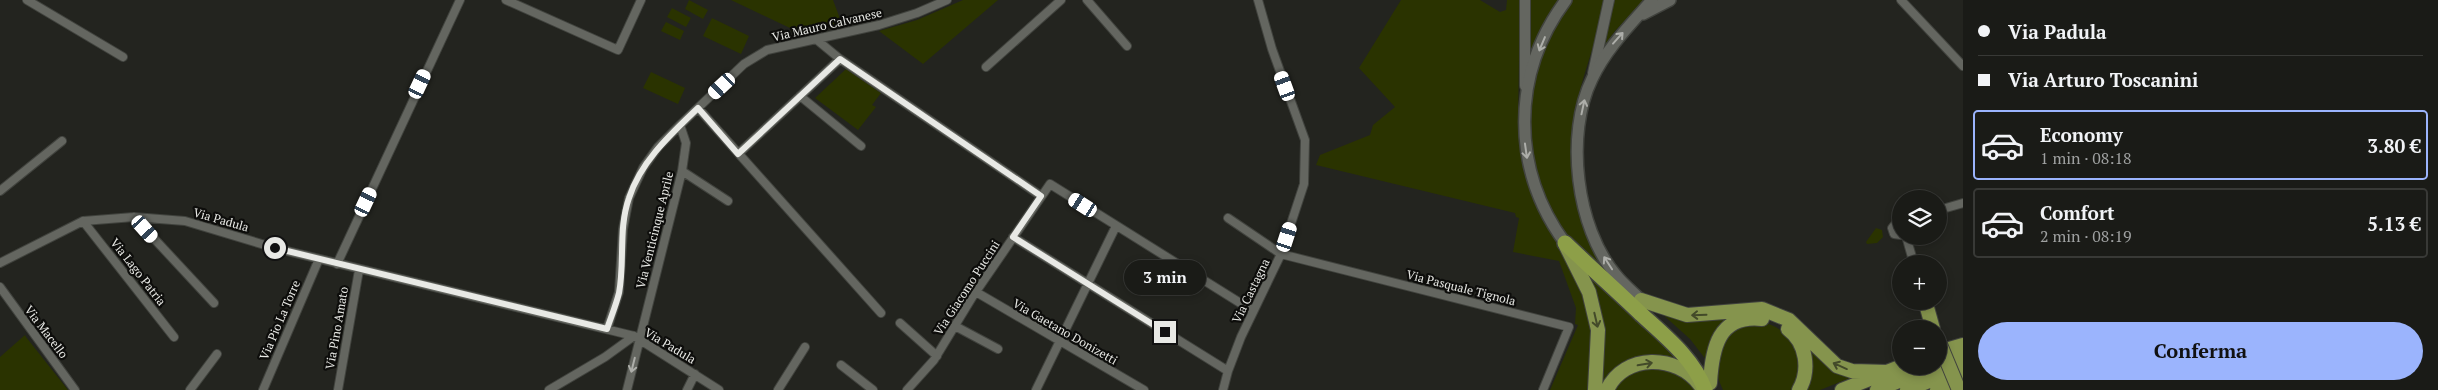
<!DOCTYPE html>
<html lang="it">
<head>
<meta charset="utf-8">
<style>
  body { margin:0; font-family:"PT Serif",serif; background:#272824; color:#f1f3f6; height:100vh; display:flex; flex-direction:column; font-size:19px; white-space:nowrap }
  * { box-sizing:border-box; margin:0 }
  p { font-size:16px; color:#9fa1a1 }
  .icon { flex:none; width:28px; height:28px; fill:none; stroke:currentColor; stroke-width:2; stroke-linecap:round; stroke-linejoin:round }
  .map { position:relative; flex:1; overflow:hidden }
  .panel { display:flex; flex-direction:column; background:#1a1b17; width:475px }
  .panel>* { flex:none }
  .hud { display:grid; align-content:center; height:110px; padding:0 15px; background:#1a1b17 }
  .buttons { position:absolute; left:1892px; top:190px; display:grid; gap:10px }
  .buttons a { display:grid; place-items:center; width:55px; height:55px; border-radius:50%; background:#1a1b17; box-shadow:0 2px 8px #0003,0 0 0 1px #383936; font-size:25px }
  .end { position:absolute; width:22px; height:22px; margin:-11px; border:6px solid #e8e9e5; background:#111; box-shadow:0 0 0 2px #111 }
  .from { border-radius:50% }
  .bubble { position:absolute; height:35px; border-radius:18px; background:#1a1b17; box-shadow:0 2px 8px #0003,0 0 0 1px #383936; font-size:16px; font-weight:800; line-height:35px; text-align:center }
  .car { position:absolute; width:15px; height:30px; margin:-15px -8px; border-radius:6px; box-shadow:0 0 4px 1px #0007; background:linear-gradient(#fff 24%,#345 0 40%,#fff 0 76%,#345 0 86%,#fff 0) }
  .hud b { display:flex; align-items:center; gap:18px; height:48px; font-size:19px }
  .hud b+b { border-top:1px solid #383936 }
  .hud i { width:12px; height:12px; background:#f1f3f6 }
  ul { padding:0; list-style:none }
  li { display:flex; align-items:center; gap:15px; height:70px; margin:0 10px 8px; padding:0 5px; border:2px solid #383936; border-radius:5px }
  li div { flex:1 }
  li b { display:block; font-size:19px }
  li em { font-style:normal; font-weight:800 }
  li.active { border-color:#9bb4fd }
  li>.icon { width:45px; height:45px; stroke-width:1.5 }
  .action { display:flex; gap:10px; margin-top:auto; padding:10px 15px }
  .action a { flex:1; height:58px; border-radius:30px; background:#9bb4fd; color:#111; font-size:20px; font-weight:800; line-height:58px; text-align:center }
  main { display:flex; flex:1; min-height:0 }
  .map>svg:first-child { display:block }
  .green { fill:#2a3300 }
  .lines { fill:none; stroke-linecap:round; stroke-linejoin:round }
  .minor-casing { stroke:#41433e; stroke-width:10 }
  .tertiary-casing { stroke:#41433e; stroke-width:12 }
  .secondary-casing { stroke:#41433e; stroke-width:14 }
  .trunk-casing { stroke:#41433e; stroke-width:16 }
  .motorway-casing { stroke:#41433e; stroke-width:18 }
  .minor { stroke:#646660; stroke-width:8 }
  .tertiary { stroke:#646660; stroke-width:10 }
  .secondary { stroke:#646660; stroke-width:11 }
  .trunk { stroke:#85944d; stroke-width:14 }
  .motorway { stroke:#8d9f48; stroke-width:15 }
  .trunk-bridge-casing { stroke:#41433e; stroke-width:16; stroke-linecap:butt }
  .trunk-bridge { stroke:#85944d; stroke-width:14 }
  .oneway { stroke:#adaea9 }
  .oneway2 { stroke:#434a29 }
  .route { stroke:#e8e9e5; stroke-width:6 }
  .labels { text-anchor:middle; stroke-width:4.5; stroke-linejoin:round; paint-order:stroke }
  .street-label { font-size:12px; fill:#e8e9e5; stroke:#0d0d0b }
</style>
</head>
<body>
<main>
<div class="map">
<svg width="1963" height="390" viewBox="0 0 1963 390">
  <rect width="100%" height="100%" fill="#23241f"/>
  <path class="green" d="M689,0L708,10L703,19L685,9Z
    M731,0H833L842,24L793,35L790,28Z
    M963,0H998L923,64L879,31L917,20Z
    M1401,0H1480L1500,12L1506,10L1507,0H1520L1518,120L1522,163L1534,200L1575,271L1592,316L1590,390H1550L1578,325L1575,324L1576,308L1559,261L1513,252L1519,218L1516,217L1515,213L1316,165L1320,155L1370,135L1373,125L1395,107L1359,68Z
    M1528,0H1560L1547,20L1530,67Z
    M1573,0H1605C1599,34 1586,65 1578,98C1572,125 1571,151 1574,179L1615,282C1598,266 1578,250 1564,231C1514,164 1521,63 1573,0Z
    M1612,0H1644L1615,31L1604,46Z
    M672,8L691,18L686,27L667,17Z
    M712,18L749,36L741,54L703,36Z
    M666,22L684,31L680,40L661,31Z
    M846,69L881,93L872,105L876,107L858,130L815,98Z
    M651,72L685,88L678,104L643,88Z
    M1876,228L1882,230L1883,237L1877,243L1867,244L1866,242Z
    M1579,260L1684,361L1656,356L1602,390L1601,371Z
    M1661,313L1744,314L1707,361L1690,339Z
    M1762,322C1780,326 1797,340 1801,359C1802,367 1796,382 1794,390H1723C1710,362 1717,354 1732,330Z
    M25,335L26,337L68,390H0V357Z
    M1800,335L1855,376L1820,390H1804Z
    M1663,365L1701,390H1613L1629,373Z"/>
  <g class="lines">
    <g class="minor-casing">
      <path id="minor" d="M27,0L123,57
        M506,0L618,50L641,0
        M1087,0L1127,46
        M1901,0L1963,66
        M817,40L840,59L1041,196
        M986,67L1061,0
        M800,96L861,146
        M698,108L881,313
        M739,153L840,59
        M682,171L728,201
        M0,191L62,141
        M1939,210L1963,203
        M134,217L214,303
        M1228,218L1281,254L1569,327L1543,390
        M83,221L174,337
        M1901,223H1896L1892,228L1894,234L1901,235
        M1906,236L1914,264
        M1013,237L1228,371
        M0,263L83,221L134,217L185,221L275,248L634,336L719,390
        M337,264L460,0
        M0,287L75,390
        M976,292L1144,390
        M1915,301L1921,305L1928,303
        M900,323L937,356
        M955,326L998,349
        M607,329L619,292L623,229L629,198L643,168L658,147L680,125L744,64L767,50L879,25L917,13L947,0
        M841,365L873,390
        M190,390L217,354
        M263,390L319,259
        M338,390L359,270
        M549,390L605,357L634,336
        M627,390L682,171L686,143L680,125
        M687,390L695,374
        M778,390L805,347
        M907,390L934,360L973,296L1050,184L1253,311
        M1036,390L1116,226
        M1223,390L1228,371L1241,337L1281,254L1304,184L1305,140L1272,49L1258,0"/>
    </g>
    <g class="tertiary-casing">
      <path id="tertiary" d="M1525,0V86
        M1593,73L1609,0"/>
    </g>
    <g class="secondary-casing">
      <path id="secondary" d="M1643,14L1670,0
        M1565,243C1511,169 1511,74 1566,0
        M1641,300C1633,292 1623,284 1616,275C1576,228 1565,134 1592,79C1606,49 1630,25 1652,0"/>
    </g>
    <g class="trunk-casing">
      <path id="trunk" d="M1566,246L1589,292L1598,330L1595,390
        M1641,300L1687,315L1762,309L1789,320L1837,366L1852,371L1888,372
        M1926,304L1933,329
        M1788,329C1807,343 1810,371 1799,390
        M1939,352L1963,345
        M1939,365L1963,355
        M1710,383C1712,349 1718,314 1762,319
        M1607,390C1624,353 1677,354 1700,385
        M1842,390L1902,366
        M1877,390L1935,366
        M1907,390L1963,367
        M1937,390L1963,380"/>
    </g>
    <g class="motorway-casing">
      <path id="motorway" d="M1565,243C1590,267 1616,290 1641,314C1665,336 1694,359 1705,390"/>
    </g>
    <use href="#minor" class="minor"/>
    <use href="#tertiary" class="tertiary"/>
    <use href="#secondary" class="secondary"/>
    <use href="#trunk" class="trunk"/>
    <use href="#motorway" class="motorway"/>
    <g class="trunk-bridge-casing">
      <path id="trunk-bridge" d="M1939,342L1959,390"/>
    </g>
    <use href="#trunk-bridge" class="trunk-bridge"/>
  </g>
  <defs><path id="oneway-shaft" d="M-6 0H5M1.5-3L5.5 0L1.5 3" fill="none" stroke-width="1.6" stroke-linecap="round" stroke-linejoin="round" transform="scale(1.25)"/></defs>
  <g class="oneway">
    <use href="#oneway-shaft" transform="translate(1618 38) rotate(-48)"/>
    <use href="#oneway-shaft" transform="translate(1542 44) rotate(113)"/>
    <use href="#oneway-shaft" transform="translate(1583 107) rotate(-78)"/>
    <use href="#oneway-shaft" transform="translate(1526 151) rotate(82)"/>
    <use href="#oneway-shaft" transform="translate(1608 263) rotate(-123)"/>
    <use href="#oneway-shaft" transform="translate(633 365) rotate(104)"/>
  </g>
  <g class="oneway2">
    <use href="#oneway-shaft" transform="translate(1699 315) rotate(178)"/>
    <use href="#oneway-shaft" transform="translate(1596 320) rotate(77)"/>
    <use href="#oneway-shaft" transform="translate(1645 364) rotate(-10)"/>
    <use href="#oneway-shaft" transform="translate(1840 366) rotate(-156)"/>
  </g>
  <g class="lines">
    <path class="route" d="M275,248L607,329C611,317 616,305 619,293C625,262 618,229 629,198C641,161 671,134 698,108L738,154L840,59L1041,196L1013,237L1165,332"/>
  </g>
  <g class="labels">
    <g class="street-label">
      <text transform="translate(827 25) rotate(-13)" y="4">Via Mauro Calvanese</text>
      <text transform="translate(221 220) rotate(16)" y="4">Via Padula</text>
      <text transform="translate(655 230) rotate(-76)" y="4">Via Venticinque Aprile</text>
      <text transform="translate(138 272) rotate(52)" y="4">Via Lago Patria</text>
      <text transform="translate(967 288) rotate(-57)" y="4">Via Giacomo Puccini</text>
      <text transform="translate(1461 288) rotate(14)" y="4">Via Pasquale Tignola</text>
      <text transform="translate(1251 291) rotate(-64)" y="4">Via Castagna</text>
      <text transform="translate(280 320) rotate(-67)" y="4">Via Pio La Torre</text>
      <text transform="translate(337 328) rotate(-80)" y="4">Via Pino Amato</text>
      <text transform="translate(46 332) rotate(53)" y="4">Via Macello</text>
      <text transform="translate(1065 332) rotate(30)" y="4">Via Gaetano Donizetti</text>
      <text transform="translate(670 346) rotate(31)" y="4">Via Padula</text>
    </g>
  </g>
</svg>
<div class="buttons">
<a><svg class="icon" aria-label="layers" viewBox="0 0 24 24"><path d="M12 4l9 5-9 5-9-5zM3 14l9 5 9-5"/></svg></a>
<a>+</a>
<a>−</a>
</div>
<i class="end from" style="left:275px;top:248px"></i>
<i class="end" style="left:1165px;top:332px"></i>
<div class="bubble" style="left:1124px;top:260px;width:82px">3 min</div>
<i class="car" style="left:420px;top:84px;rotate:25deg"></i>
<i class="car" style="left:722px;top:86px;rotate:227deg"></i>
<i class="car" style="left:1285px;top:86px;rotate:340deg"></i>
<i class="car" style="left:366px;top:202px;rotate:25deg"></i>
<i class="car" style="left:1083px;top:205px;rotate:302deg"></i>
<i class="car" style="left:145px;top:229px;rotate:138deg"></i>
<i class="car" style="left:1287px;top:237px;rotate:18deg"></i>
</div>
<section class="panel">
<div class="hud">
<b><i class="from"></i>Via Padula</b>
<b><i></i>Via Arturo Toscanini</b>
</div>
<ul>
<li class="active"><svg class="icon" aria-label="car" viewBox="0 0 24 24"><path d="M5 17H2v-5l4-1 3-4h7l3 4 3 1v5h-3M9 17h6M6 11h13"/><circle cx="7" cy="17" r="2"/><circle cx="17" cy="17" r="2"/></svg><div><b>Economy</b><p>1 min · 08:18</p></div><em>3.80 €</em></li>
<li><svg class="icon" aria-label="car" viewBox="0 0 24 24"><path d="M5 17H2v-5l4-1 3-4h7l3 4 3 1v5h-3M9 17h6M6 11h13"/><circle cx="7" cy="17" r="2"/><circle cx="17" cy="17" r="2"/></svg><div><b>Comfort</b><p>2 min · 08:19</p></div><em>5.13 €</em></li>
</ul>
<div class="action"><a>Conferma</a></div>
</section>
</main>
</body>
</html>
